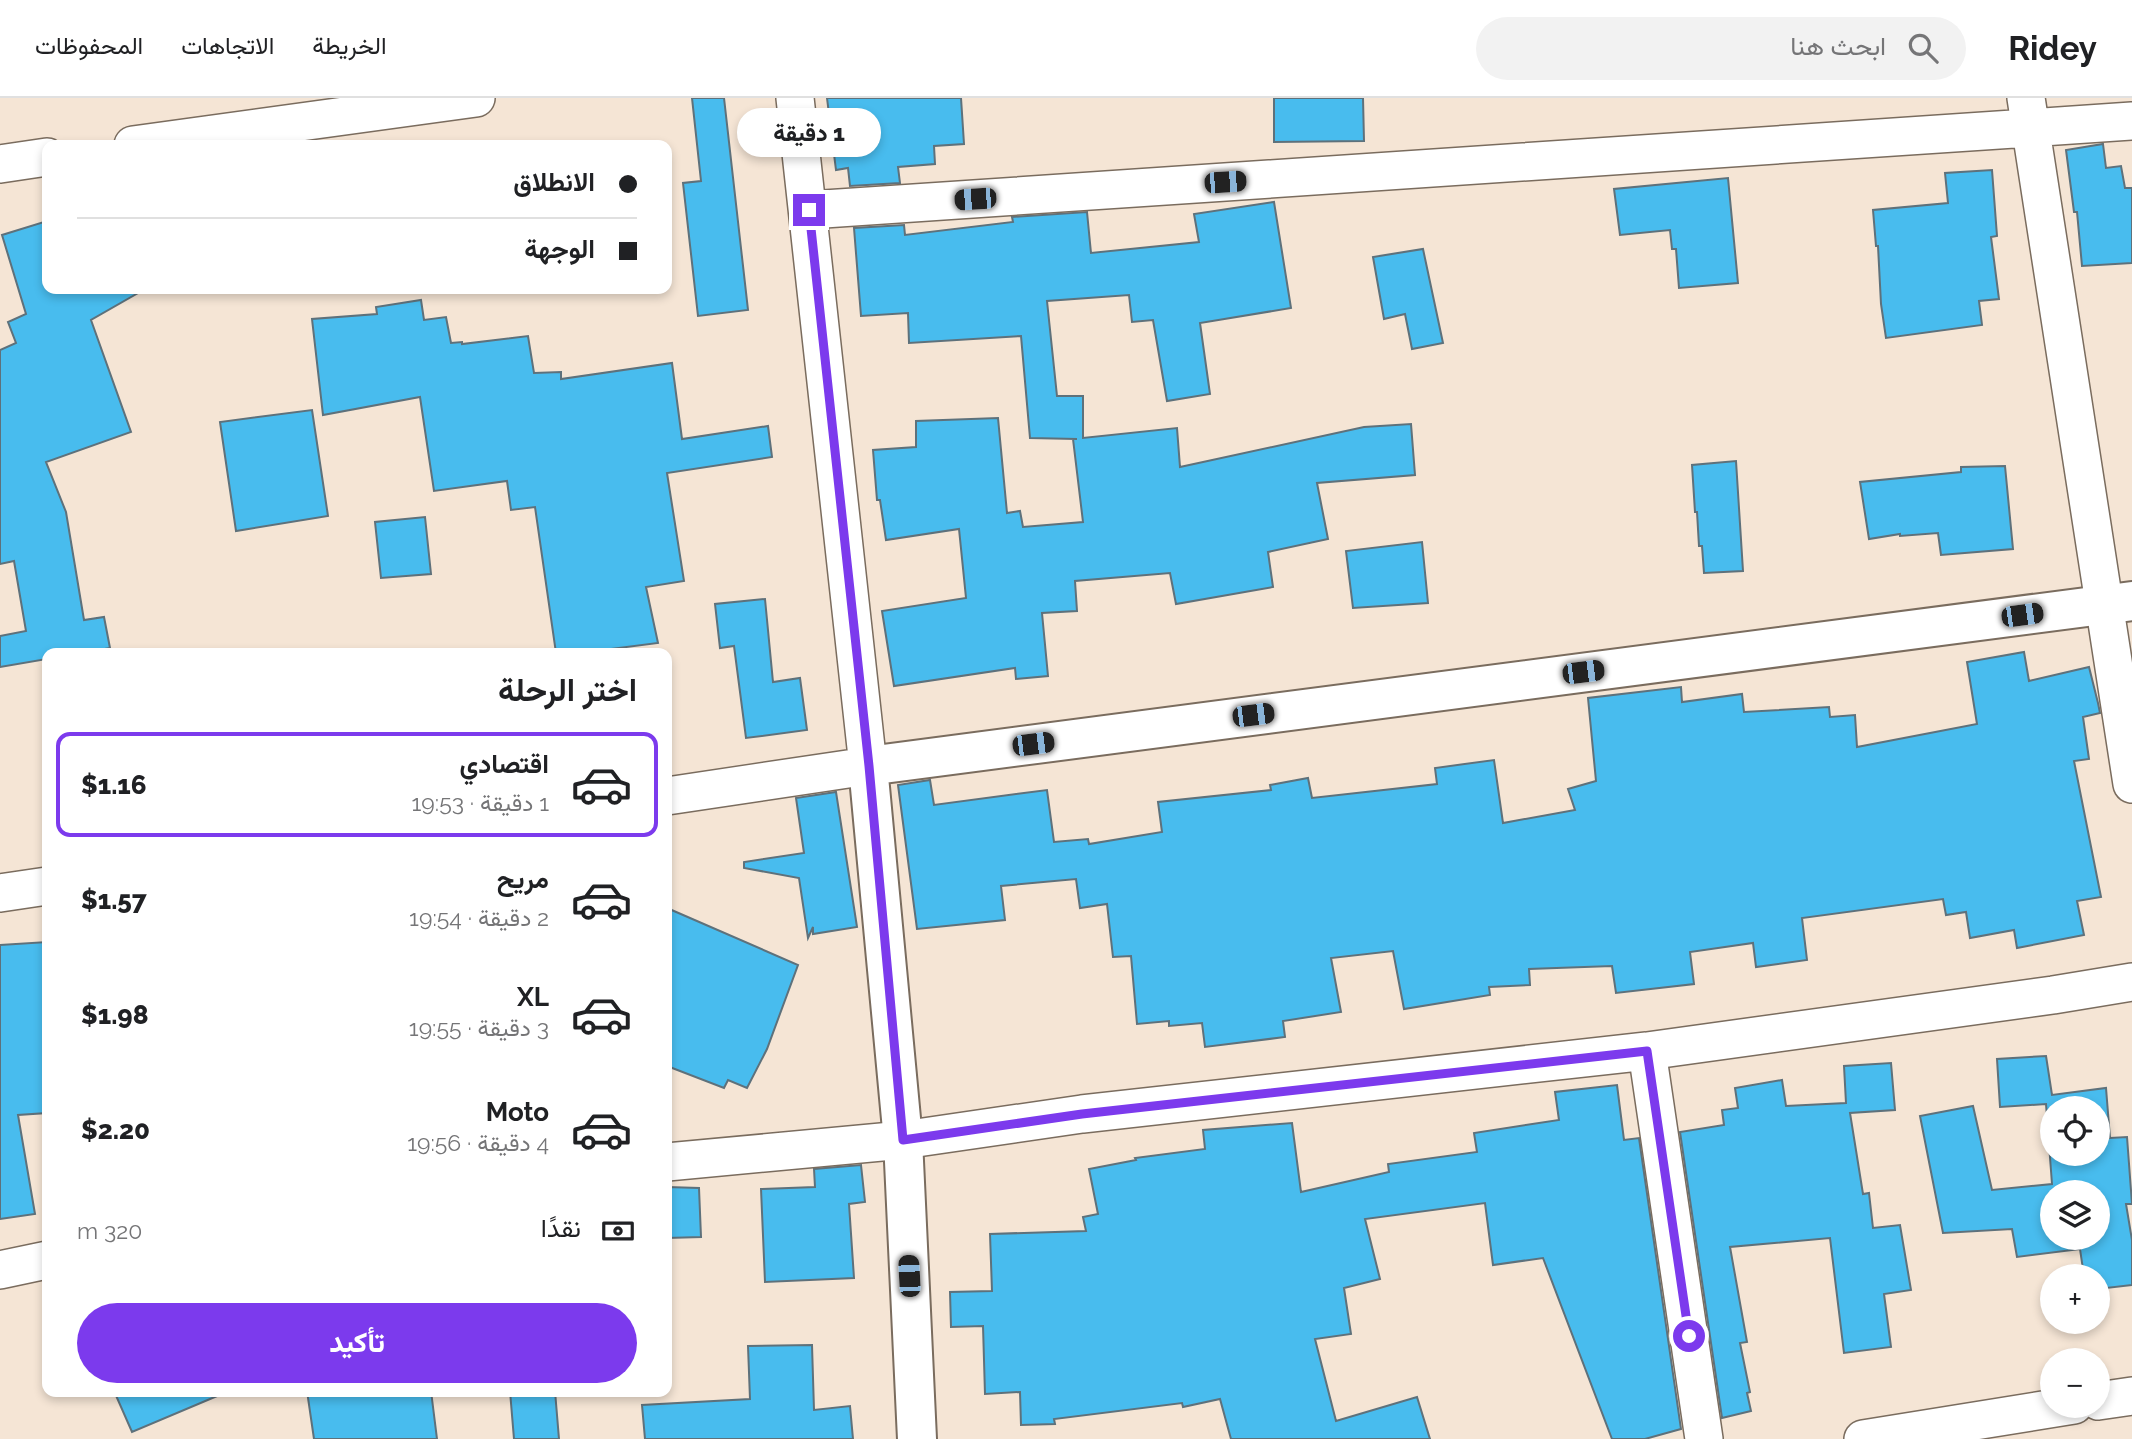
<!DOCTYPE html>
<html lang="ar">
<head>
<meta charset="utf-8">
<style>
  body { margin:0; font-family:Raleway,Vazirmatn,sans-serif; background:#f2f2f2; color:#202124; direction:rtl; height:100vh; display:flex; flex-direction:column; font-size:26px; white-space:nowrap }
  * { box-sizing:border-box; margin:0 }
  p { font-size:23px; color:#757577 }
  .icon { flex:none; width:38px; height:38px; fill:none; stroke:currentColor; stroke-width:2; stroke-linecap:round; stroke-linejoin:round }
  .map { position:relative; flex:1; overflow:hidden; direction:ltr }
  .sheet { position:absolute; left:42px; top:550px; width:630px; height:749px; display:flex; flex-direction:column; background:#fff; border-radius:14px; box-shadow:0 4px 10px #0003; direction:rtl }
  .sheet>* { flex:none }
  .top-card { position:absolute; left:42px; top:42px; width:630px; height:154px; border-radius:14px; box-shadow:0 4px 10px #0003; direction:rtl; display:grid; align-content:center; height:154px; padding:0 35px; background:#fff }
  .buttons { position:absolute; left:2040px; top:998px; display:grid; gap:14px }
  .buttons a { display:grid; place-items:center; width:70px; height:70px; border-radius:50%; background:#fff; box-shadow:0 4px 10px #0003; font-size:35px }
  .end { position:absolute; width:32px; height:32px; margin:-16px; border:9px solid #7c3aed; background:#fff; box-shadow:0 0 0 4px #fff }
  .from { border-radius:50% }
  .bubble { position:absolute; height:49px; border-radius:24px; background:#fff; box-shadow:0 4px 10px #0003; font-size:23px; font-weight:800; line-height:49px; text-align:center; direction:rtl }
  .car { position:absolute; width:21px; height:42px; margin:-21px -10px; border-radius:9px; box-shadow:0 0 5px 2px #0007; background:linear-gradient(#222 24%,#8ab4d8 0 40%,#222 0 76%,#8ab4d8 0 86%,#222 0) }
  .top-card b { display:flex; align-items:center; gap:24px; height:66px; font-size:26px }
  .top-card b+b { border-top:2px solid #e0e0e0 }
  .top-card i { width:18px; height:18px; background:#202124 }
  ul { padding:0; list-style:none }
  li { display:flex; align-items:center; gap:21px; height:105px; margin:0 14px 10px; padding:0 21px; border:4px solid transparent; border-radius:14px }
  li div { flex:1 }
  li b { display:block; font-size:26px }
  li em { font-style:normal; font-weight:800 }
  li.active { border-color:#7c3aed }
  li>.icon { width:63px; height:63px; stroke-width:1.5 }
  h2 { padding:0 35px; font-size:32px; line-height:84px }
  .pay { display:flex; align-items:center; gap:18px; height:77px; padding:0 35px; font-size:26px }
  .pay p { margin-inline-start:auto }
  .button { display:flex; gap:14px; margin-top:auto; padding:14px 35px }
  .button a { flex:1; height:80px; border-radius:42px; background:#7c3aed; color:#fff; font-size:28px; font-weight:800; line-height:80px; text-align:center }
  header { display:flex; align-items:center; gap:42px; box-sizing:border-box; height:98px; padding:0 35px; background:#fff; border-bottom:2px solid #e0e0e0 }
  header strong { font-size:33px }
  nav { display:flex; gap:38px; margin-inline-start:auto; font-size:24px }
  .search { width:490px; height:63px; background:#f2f2f2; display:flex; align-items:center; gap:18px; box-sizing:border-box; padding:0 24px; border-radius:38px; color:#757577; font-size:26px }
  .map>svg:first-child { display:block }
  .building { fill:#48bcee; stroke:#5e717b; stroke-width:2; fill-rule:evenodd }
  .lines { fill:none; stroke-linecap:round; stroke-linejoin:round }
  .minor-casing { stroke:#7a6c5e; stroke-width:40 }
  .tertiary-casing { stroke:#7a6c5e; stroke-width:42 }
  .minor { stroke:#fff; stroke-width:37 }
  .tertiary { stroke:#fff; stroke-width:38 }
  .route { stroke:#7c3aed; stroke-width:9 }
</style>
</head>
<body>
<header>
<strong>Ridey</strong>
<div class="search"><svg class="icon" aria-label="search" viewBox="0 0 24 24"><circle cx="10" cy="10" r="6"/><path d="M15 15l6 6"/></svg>ابحث هنا</div>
<nav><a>الخريطة</a><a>الاتجاهات</a><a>المحفوظات</a></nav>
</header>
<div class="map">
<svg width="2132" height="1341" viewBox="0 0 2132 1341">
  <rect width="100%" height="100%" fill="#f5e5d5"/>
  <path class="building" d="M692,0H724L748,212L698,218L683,85L701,83Z
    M827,0H961L964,46L934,48L935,66L898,69L900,85L850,88L848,70L836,72Z
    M1274,0H1363L1364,43L1274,44Z
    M2103,46L2106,70L2121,68L2125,90H2132V165L2082,168L2077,114H2074L2066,52Z
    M1992,72L1997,138L1991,139L1999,201L1979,203L1982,227L1886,240L1881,206L1878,148H1876L1873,112L1948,105L1945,75Z
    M1728,80L1738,185L1679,190L1676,151H1672L1670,132L1620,137L1614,91Z
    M1274,104L1291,210L1200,225L1210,296L1167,303L1153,222L1132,224L1129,197L1047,203L1057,298H1083V340L1177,330L1180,369L1364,329L1411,326L1415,377L1317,385L1328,441L1268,454L1273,489L1176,506L1170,475L1075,483L1077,513L1042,515L1048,578L1016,581L1015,570L894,588L882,513L966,500L959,431L886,442L880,402H877L873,352L916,349V323L998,320L1007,415L1020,413L1023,429L1083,424L1073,341H1077L1030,340L1021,238L909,245L908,215L861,218L854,130L904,127L905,137L1013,124L1012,119L1087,114L1091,155L1199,144L1194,116Z
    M47,123V191H145L91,222L131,334L46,364L66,414L84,522L104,519L110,550L83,555H47V561L0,569V538L26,533L14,463L0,466V252L16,245L8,224L26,216L2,137Z
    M1423,151L1443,245L1412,251L1405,216L1384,221L1373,159Z
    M421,202L424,222L446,219L451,245L462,244V246L528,238L534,275L561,274V281L672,265L682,341L768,328L772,359L667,375L684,483L646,489L658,545L580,555H556L535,409L511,412L507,383L434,393L420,299L323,317L312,221L377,216L376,209Z
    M312,312L328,418L236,433L220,324Z
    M1736,363L1743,473L1704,475L1702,448H1699L1697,414H1695L1692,367Z
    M2005,368L2013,451L1941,457L1938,435L1900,438V436L1869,441L1860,384L1961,374V369Z
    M425,419L431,476L381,480L375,424Z
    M1422,444L1428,505L1353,510L1346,453Z
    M765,501L773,584L800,580L807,632L746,640L734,548L720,550L715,506Z
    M2024,554L2029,583L2089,569L2098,605L2100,615L2083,619L2089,661L2074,663L2101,799L2077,803L2084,837L2017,850L2014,832L1970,840L1966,814L1946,817L1943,801L1802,820L1807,862L1756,869L1753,845L1690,854L1694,886L1616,895L1612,868L1529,871L1530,887L1489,889L1490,897L1404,911L1393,853L1331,860L1341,914L1283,923L1285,939L1205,949L1202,925L1169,928V923L1137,926L1131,858L1113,859L1107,806L1080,810L1076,781L1001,788L1005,822L917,831L898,687L930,682L934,707L1047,692L1054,744L1088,741L1089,746L1162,734L1158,704L1271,692L1270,687L1308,680L1312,700L1437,686L1435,670L1494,662L1503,725L1575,712L1568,691L1596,683L1588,600L1681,589L1682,604L1742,596L1744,614L1829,609L1830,619L1855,617L1857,649L1977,626L1967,564Z
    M836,694L857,829L813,836V829L808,840L799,780L744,770V764L804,755L796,700Z
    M667,810L798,867L767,951L747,990L728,982L724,990L667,968Z
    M47,844V1015L18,1017L35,1116L0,1121V847Z
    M2046,958L2052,997L2106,990L2110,1040L2127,1039L2132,1106H2126L2132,1142V1187L2098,1191V1178H2084L2080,1151L2017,1159L2012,1131L1943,1135L1920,1018L1973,1008L1992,1092L2052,1086L2046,1006L2000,1009L1997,961ZM2053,1010H2098V1055H2053ZM2053,1094H2098V1139H2053Z
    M1891,965L1895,1012L1850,1015L1863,1096L1869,1095L1873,1130L1900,1127L1911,1192L1884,1196L1891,1249L1844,1255L1830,1140L1730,1149L1747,1244L1740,1245L1750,1294L1747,1295L1751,1313L1722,1320L1680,1034L1724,1027L1722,1012L1738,1010L1735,990L1782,982L1786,1008L1846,1005L1844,968Z
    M1617,987L1624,1042L1639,1040L1681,1331L1645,1341H1612L1543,1160L1493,1167L1485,1105L1365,1121L1380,1181L1344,1190L1351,1236L1315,1241L1336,1323L1417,1299L1430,1341H1231L1220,1301L1183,1309L1182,1305L1054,1321L1055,1326L1021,1327L1020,1294L985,1296L983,1228L951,1229L950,1194L992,1193L990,1136L1086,1133L1083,1119L1098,1116L1089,1071L1136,1062L1135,1060L1205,1051L1203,1032L1292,1025L1301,1094L1389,1074L1388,1066L1477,1054L1474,1035L1559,1022L1555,994Z
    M861,1067L865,1104L849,1106L854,1180L765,1184L761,1091L815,1089L814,1071Z
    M667,1089L699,1090L701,1139L667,1140Z
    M812,1247L814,1312L850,1308L853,1341H645L642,1307L750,1301L748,1248Z
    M114,1293H229L132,1334Z
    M307,1293H431L437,1341H314Z
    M510,1293H555L559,1341H514Z"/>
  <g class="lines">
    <g class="minor-casing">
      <path id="minor" d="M2026,0L2132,686
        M133,47L476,0
        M0,66L47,59
        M809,112L2132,23
        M667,698L868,668L795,0
        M0,795L47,788
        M1647,953L1704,1341
        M667,1064L903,1042L1082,1016L1647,953L2053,897L2132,884
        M0,1172L47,1162
        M2098,1303L2132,1298
        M1863,1341L2074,1307"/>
    </g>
    <g class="tertiary-casing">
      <path id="tertiary" d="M917,1341L903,1042L868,668L2132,503"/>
    </g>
    <use href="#minor" class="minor"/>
    <use href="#tertiary" class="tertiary"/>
  </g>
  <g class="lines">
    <path class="route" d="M809,112L869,668L903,1042L1082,1016L1647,953L1689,1238"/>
  </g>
</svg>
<div class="buttons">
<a><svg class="icon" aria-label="locate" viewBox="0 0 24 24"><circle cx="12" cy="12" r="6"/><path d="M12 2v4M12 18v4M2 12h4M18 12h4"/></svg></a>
<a><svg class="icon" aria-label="layers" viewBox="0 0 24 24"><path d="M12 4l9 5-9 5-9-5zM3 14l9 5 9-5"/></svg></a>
<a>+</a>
<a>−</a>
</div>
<i class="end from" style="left:1689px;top:1238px"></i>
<i class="end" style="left:809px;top:112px"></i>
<div class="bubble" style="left:737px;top:10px;width:144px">1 دقيقة</div>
<i class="car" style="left:1225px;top:84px;rotate:86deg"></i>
<i class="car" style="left:975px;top:101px;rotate:266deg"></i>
<i class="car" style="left:2022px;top:517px;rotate:82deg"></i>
<i class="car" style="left:1583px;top:574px;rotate:83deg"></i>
<i class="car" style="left:1253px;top:617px;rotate:83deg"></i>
<i class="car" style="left:1033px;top:646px;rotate:83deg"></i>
<i class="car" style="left:909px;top:1178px;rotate:357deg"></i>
<div class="top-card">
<b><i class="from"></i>الانطلاق</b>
<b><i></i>الوجهة</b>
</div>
<section class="sheet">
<h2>اختر الرحلة</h2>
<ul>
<li class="active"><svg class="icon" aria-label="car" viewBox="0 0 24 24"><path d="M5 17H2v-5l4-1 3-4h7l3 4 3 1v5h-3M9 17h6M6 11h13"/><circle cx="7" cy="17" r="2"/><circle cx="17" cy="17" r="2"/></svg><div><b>اقتصادي</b><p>1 دقيقة · 19:53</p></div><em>$1.16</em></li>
<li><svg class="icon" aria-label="car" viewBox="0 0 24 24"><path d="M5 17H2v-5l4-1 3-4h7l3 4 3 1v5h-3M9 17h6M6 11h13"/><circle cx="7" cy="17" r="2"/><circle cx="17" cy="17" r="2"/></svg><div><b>مريح</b><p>2 دقيقة · 19:54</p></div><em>$1.57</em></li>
<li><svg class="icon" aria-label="car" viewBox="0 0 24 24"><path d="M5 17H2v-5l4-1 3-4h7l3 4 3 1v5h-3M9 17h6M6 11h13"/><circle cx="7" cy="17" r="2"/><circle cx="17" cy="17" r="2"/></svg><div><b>XL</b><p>3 دقيقة · 19:55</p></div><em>$1.98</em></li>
<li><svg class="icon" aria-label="car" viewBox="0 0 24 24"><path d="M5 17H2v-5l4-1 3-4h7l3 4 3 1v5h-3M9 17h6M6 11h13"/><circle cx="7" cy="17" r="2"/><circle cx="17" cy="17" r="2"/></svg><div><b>Moto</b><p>4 دقيقة · 19:56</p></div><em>$2.20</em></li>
</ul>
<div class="pay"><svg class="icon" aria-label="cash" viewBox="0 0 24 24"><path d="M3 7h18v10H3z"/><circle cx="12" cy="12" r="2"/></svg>نقدًا<p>320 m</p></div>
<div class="button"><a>تأكيد</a></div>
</section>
</div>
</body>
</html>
